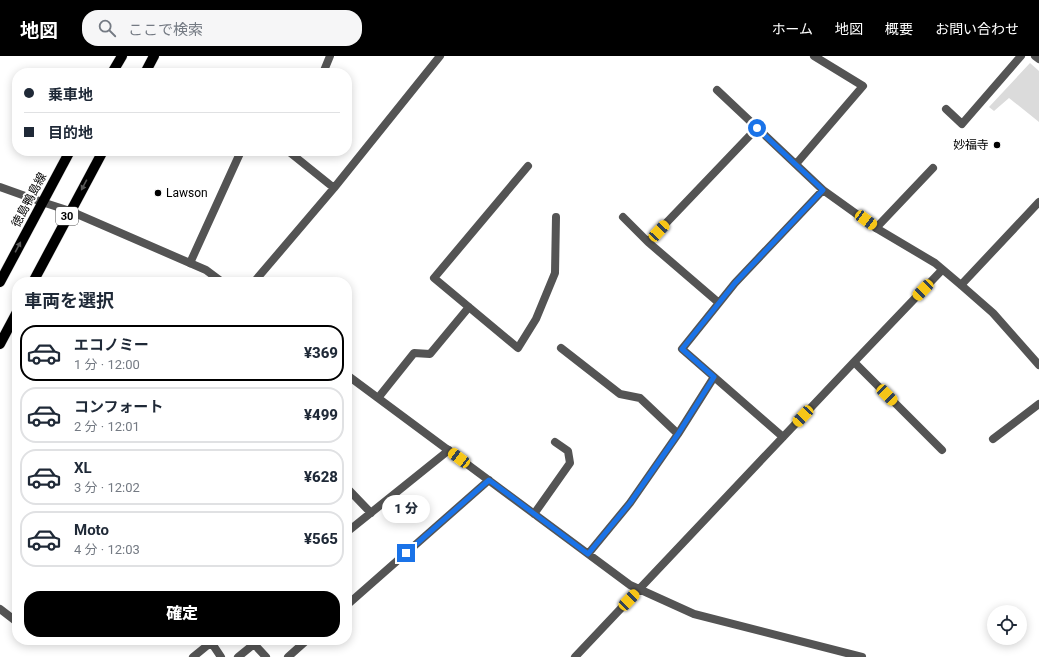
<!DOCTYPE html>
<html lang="ja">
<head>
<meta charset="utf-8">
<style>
  body { margin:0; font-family:Roboto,"Noto Sans JP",sans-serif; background:#f6f6f7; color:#1f2937; height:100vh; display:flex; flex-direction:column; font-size:15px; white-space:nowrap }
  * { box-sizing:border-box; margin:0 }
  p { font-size:13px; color:#747a83 }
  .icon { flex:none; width:22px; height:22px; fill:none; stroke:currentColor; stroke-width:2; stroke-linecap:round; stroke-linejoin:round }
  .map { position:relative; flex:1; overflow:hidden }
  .drawer { position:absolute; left:12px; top:221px; width:340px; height:368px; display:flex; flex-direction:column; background:#fff; border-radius:16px; box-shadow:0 2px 10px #0003 }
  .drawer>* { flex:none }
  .top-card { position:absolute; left:12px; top:12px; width:340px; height:88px; border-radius:16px; box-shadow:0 2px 10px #0003; display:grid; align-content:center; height:88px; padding:0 12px; background:#fff }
  .tools { position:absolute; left:987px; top:549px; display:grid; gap:8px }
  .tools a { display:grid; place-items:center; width:40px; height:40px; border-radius:50%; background:#fff; box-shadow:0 2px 10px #0003; font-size:20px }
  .end { position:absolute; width:18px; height:18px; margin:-9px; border:5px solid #1a73e8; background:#fff; box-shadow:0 0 0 2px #fff }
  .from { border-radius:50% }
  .bubble { position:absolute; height:28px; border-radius:14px; background:#fff; box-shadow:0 2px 10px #0003; font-size:13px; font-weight:800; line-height:28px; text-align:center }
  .car { position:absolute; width:12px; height:24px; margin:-12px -6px; border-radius:5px; box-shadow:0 0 3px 1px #0007; background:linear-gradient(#f5c518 24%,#345 0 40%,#f5c518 0 76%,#345 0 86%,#f5c518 0) }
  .top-card b { display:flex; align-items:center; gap:14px; height:38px; font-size:15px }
  .top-card b+b { border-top:1px solid #e0e1e3 }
  .top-card i { width:10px; height:10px; background:#1f2937 }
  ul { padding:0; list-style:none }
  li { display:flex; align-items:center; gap:12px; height:56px; margin:0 8px 6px; padding:0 4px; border:2px solid #e0e1e3; border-radius:16px }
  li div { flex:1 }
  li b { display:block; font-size:15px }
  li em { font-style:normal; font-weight:800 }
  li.selected { border-color:#000 }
  li>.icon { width:36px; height:36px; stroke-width:1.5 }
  h2 { padding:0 12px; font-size:18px; line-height:48px }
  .cta { display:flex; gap:8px; margin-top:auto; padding:8px 12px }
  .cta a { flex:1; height:46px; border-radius:16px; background:#000; color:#fff; font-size:16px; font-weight:800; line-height:46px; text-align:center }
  header { display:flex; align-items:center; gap:24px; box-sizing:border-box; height:56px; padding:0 20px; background:#000; color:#fff }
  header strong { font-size:19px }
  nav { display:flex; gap:22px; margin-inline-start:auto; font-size:14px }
  .search { width:280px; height:36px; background:#f6f6f7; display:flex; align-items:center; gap:10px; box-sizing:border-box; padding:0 14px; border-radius:16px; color:#747a83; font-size:15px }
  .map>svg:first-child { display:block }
  .green { fill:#dbdbdb }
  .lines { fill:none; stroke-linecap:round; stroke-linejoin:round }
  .primary-casing { stroke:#dbdbdb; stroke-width:11 }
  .lane { stroke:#545454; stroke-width:8 }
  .street { stroke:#545454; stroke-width:8 }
  .primary { stroke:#000; stroke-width:10 }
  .oneway { fill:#595959 }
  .route { stroke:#1a73e8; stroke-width:5 }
  .poi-dot { fill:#000; stroke:#fff; stroke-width:1.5 }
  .labels { text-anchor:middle; stroke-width:3.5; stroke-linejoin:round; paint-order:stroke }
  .shield { fill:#fff; stroke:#4c4c4c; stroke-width:1 }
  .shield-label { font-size:11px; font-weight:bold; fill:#000 }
  .poi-label { font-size:12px; fill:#000; stroke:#fff; text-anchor:end }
  .street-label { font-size:12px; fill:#000; stroke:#fff }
</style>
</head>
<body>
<header>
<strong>地図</strong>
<div class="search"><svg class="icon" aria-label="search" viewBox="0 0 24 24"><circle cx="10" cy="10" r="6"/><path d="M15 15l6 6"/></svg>ここで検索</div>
<nav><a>ホーム</a><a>地図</a><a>概要</a><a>お問い合わせ</a></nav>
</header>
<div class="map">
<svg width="1039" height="601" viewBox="0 0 1039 601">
  <rect width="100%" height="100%" fill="#fff"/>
  <path class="green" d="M1030,7L1039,15V66L1009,42L994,55L989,51Z"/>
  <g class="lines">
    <g class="primary-casing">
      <path id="primary" d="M112,17L122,0
        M145,17L154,0
        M0,226L70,95
        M33,226L103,95
        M0,288L17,256"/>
    </g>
    <path class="lane" d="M876,172L933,112
      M190,207L241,95"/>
    <path class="street" d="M1035,0L1039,3
      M323,17L330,0
      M717,34L823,134L876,172L935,207L961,229L993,257L1039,309
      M946,53L962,68L1021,0
      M288,95L334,132
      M796,108L863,30L814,0
      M528,110L434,222L518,292L536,263L555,217L556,161
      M0,131L42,146L70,155L206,214L222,226
      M623,161L648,186
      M254,226L334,132L440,0
      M961,229L1039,146
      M719,247L648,186L757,72
      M561,292L620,338L640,342L678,378
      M854,306L942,394
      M347,319L630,529L694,558L862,601
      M378,342L414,297L430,298L469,251
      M783,381L682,293L735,227L823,134
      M993,383L1039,348
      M347,432L371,457
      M534,458L570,407L568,395L555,386
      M347,476L449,394
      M588,498L630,447L678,378L714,321
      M347,549L489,424
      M0,553L17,566
      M208,584L211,586L221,601
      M193,601L214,584
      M238,601L254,588L266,601
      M288,601L307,584
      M575,601L854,306L942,214"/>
    <use href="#primary" class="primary"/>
  </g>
  <defs><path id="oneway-solid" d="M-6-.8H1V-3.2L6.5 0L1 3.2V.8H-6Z"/></defs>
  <g class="oneway">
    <use href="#oneway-solid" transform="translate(84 129) rotate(118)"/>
    <use href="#oneway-solid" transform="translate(18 191) rotate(-62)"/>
  </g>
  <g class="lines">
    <path class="route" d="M406,497L489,424L588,498L630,447L678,378L714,321L682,293L735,227L823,134L757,72"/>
  </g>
  <g class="poi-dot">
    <circle cx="997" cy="89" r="4"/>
    <circle cx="158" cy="137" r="4"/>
  </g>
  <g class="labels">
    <rect class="shield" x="56" y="151" width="22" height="18" rx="3"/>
    <g class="shield-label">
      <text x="67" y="164">30</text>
    </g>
    <g class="poi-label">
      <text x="989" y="93">妙福寺</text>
      <text x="166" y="141" text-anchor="start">Lawson</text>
    </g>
    <g class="street-label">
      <text transform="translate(29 144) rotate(-62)" y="4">徳島鴨島線</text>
    </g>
  </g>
</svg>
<div class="tools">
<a><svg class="icon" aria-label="locate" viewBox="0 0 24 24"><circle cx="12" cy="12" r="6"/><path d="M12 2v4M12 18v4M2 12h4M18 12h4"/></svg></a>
</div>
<i class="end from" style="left:757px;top:72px"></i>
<i class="end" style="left:406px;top:497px"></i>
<div class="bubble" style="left:382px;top:439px;width:48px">1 分</div>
<i class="car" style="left:866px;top:164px;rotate:126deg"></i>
<i class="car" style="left:659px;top:175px;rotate:43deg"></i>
<i class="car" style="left:923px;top:234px;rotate:224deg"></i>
<i class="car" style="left:887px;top:339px;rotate:135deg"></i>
<i class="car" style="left:803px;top:360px;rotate:223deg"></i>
<i class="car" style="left:459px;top:402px;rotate:307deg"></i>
<i class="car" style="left:629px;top:544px;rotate:44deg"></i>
<div class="top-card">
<b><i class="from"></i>乗車地</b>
<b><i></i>目的地</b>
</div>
<section class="drawer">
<h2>車両を選択</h2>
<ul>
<li class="selected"><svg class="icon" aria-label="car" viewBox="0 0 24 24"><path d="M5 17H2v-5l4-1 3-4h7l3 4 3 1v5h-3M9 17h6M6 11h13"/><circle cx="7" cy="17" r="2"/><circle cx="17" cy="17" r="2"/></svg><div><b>エコノミー</b><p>1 分 · 12:00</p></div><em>¥369</em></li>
<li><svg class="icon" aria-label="car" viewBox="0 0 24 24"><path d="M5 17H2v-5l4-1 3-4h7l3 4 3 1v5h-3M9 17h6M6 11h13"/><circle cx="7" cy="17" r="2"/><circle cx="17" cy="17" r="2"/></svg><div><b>コンフォート</b><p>2 分 · 12:01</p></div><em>¥499</em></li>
<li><svg class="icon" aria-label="car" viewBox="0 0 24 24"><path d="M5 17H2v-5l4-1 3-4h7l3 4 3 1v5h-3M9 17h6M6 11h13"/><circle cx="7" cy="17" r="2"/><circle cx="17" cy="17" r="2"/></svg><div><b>XL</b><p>3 分 · 12:02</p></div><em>¥628</em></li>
<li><svg class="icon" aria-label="car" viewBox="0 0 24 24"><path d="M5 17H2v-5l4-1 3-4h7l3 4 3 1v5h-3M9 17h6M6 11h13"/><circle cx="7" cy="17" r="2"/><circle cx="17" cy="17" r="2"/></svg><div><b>Moto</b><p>4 分 · 12:03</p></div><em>¥565</em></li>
</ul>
<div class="cta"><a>確定</a></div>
</section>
</div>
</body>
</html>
